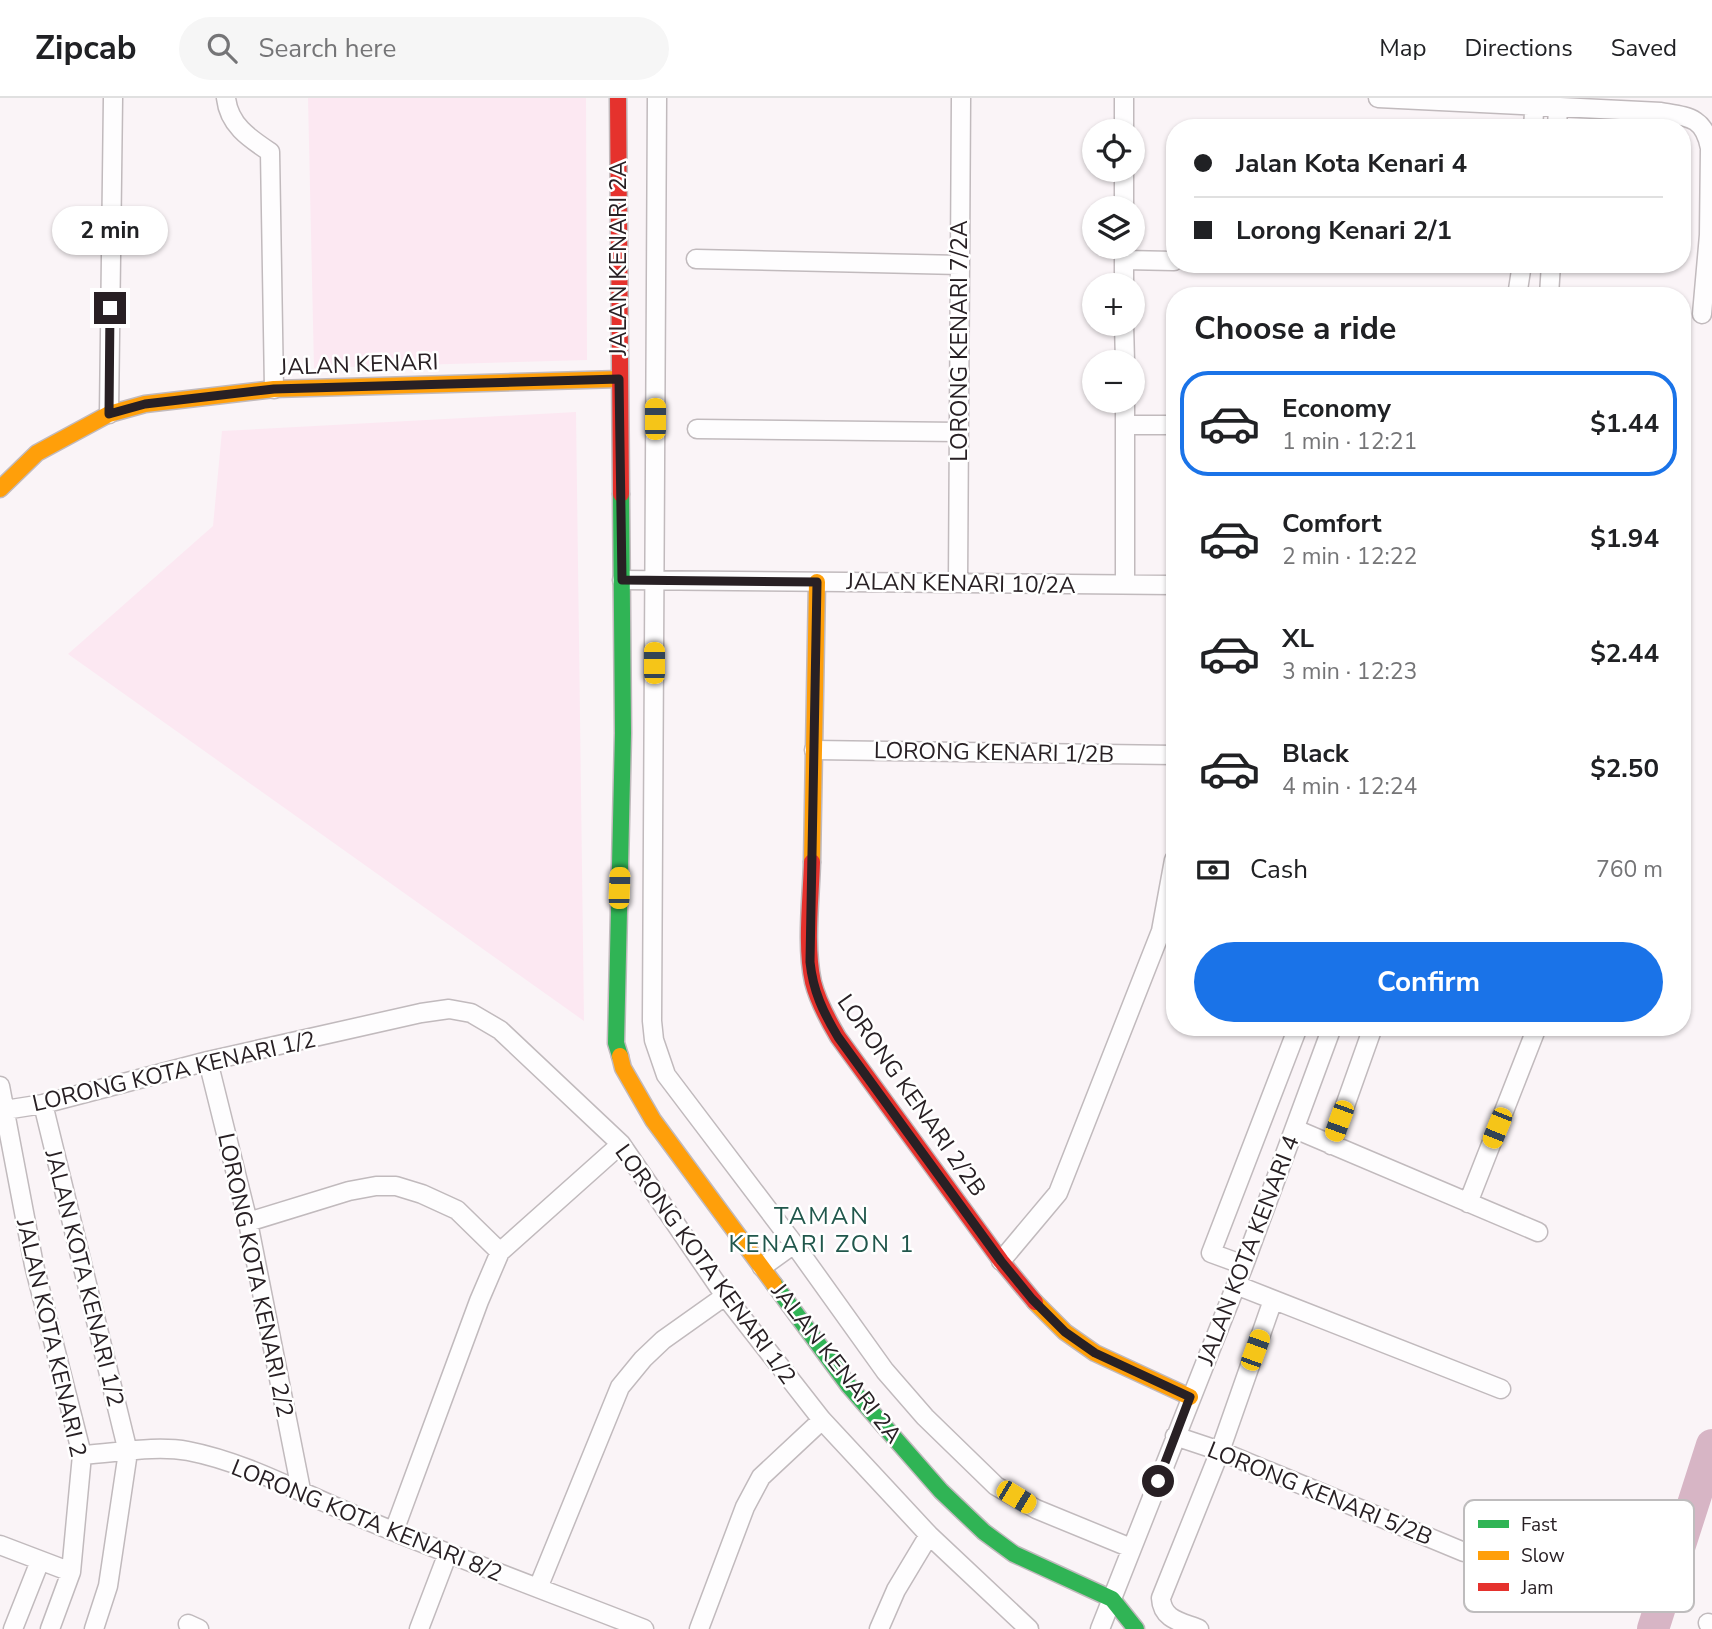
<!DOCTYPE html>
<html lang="en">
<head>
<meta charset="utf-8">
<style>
  body { margin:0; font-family:"Nunito Sans",sans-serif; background:#f6f6f6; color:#202124; height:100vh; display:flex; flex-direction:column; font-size:26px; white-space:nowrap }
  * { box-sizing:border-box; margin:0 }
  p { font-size:23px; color:#757577 }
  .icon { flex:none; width:38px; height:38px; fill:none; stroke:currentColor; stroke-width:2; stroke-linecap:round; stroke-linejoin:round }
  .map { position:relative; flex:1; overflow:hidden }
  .details { position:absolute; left:1166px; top:189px; width:525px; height:749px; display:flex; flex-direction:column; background:#fff; border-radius:28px; box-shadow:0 2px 5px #0004 }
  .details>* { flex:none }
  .top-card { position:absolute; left:1166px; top:21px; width:525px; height:154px; border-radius:28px; box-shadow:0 2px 5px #0004; display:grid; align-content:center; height:154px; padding:0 28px; background:#fff }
  .fabs { position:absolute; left:1082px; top:21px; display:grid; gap:14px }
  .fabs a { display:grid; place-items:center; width:63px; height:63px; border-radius:50%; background:#fff; box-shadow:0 2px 5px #0004; font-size:35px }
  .end { position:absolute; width:32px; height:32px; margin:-16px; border:9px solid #282024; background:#fff; box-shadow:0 0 0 4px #fff }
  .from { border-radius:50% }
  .bubble { position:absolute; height:49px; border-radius:24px; background:#fff; box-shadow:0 2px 5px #0004; font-size:23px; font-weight:700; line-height:49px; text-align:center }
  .car { position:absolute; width:21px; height:42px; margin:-21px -10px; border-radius:9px; box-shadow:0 0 5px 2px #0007; background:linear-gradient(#f5c518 24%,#345 0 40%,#f5c518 0 76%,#345 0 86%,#f5c518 0) }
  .top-card b { display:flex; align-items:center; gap:24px; height:66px; font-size:26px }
  .top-card b+b { border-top:2px solid #e0e0e0 }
  .top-card i { width:18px; height:18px; background:#202124 }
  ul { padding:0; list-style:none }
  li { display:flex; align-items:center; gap:21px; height:105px; margin:0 14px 10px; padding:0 14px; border:4px solid transparent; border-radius:28px }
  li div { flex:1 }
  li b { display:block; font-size:26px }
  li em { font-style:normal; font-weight:700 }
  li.current { border-color:#1a73e8 }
  li>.icon { width:63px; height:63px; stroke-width:1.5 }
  h2 { padding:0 28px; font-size:32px; line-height:84px }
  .pay { display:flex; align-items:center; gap:18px; height:77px; padding:0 28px; font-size:26px }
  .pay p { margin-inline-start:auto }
  .cta { display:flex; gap:14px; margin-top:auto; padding:14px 28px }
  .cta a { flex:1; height:80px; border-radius:42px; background:#1a73e8; color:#fff; font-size:28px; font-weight:700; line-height:80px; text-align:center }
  header { display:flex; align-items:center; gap:42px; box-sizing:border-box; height:98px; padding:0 35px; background:#fff; border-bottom:2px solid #e0e0e0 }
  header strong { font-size:33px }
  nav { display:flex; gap:38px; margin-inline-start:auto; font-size:24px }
  .search { width:490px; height:63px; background:#f6f6f6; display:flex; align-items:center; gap:18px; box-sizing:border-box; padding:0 24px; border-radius:38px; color:#757577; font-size:26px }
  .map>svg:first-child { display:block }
  .built { fill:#fce8f2 }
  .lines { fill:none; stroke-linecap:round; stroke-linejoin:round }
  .river { stroke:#d7b5c5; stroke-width:32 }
  .street-casing { stroke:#c1babd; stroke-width:21 }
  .fast-casing { stroke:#c1babd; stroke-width:19 }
  .slow-casing { stroke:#c1babd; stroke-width:19 }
  .jam-casing { stroke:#c1babd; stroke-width:19 }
  .street { stroke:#fefdfe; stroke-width:18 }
  .fast { stroke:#30b455; stroke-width:16 }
  .slow { stroke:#ff9f0a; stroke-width:16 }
  .jam { stroke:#e5322d; stroke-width:16 }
  .route { stroke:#282024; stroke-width:9 }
  .labels { text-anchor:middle; stroke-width:5; stroke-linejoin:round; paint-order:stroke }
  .street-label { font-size:23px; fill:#282024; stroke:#fff }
  .neighbourhood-label { font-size:24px; letter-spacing:2px; fill:#21574c; stroke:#fff }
  .key { fill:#fff; stroke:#bebcbd; stroke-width:2 }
  .key-label { font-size:19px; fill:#282024 }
</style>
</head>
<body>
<header>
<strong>Zipcab</strong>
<div class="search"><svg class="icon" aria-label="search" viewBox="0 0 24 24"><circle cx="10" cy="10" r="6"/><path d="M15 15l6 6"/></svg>Search here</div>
<nav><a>Map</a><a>Directions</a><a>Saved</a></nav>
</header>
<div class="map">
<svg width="1712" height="1531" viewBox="0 0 1712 1531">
  <rect width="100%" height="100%" fill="#faf4f7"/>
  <path class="built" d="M308,0H586L587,262L314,270Z
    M576,314L584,923L68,556L213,428L222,333Z"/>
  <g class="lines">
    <path class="river" d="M1653,1531L1712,1347"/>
    <g class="street-casing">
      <path id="street" d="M226,0C229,27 249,40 270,54L274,291
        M657,0L652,923L654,942L666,977L794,1146L885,1273L925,1319L996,1388L1036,1411L1131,1450
        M1124,0V33
        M1378,0L1661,14C1689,19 1704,19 1710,50L1709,137L1702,216
        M1533,30L1535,0
        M1557,30L1558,9
        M1124,72V110
        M1124,149V187
        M696,161L960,167
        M1124,162L1174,163
        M1549,197L1551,166
        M1517,198L1522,166
        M1124,226L1125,264
        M1125,303V487
        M109,316L113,0
        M1125,327H1174
        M697,331L959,334
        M622,482L1174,487
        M958,485L961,0
        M814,652L1174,657
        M208,963L248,1124L301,1392
        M0,988L34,1167L82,1357L71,1474L50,1531
        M43,1006L128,1354L108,1488L94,1531
        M5,1012L43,1006L208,963L421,915L449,911L471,915L500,932L621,1046L725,1198L822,1322L929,1437L1029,1531
        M1295,1031L1538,1134
        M1331,1047L1373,929
        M1468,1105L1537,929
        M248,1124L349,1093L376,1088H396L422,1096L457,1112L500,1154
        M1001,1163L1058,1095L1161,833L1174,762
        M1244,1167L1211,1155L1298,929
        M762,1169L794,1146
        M1236,1187L1501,1291
        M1175,1338L1220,1353L1464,1454
        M82,1357C117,1355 154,1347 188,1353C245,1364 299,1394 352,1416C448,1457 547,1493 644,1531
        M394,1433L479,1203L500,1154L621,1046
        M0,1447L71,1474
        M538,1490L620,1289L643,1261L663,1242L725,1198
        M1708,1525L1712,1526
        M188,1526L199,1531
        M13,1531L40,1463
        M419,1531L448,1455
        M699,1531L745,1409L761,1379L822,1322
        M879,1531L896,1492L929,1437
        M1100,1531L1244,1167L1332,929
        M1199,1531C1182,1524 1162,1522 1161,1500L1220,1353L1273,1202"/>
    </g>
    <g class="fast-casing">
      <path id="fast" d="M620,958L616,945L623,635L621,396
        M774,1186L849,1288L941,1393L984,1434L1014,1456L1112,1501L1136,1531"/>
    </g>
    <g class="slow-casing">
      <path id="slow" d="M0,391L37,355L109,316L145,306L274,291L619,281
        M812,764L817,484
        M620,958L623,970L653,1022L774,1186
        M1035,1204L1065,1234L1095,1255L1190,1299"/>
    </g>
    <g class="jam-casing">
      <path id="jam" d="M618,0L621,396
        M812,764C811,801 805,848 813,884C818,904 828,922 838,939L1001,1163L1035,1204"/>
    </g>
    <use href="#street" class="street"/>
    <use href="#fast" class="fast"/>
    <use href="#slow" class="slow"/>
    <use href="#jam" class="jam"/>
  </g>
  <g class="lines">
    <path class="route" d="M110,210L109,316L145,306L274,291L619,281L622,482L817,484L810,864C813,893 823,914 838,939L1001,1163L1032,1201L1065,1234L1095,1255L1190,1299L1158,1383"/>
  </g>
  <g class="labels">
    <g class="street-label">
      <text transform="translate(618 160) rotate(-90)" y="8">JALAN KENARI 2A</text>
      <text transform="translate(959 243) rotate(-90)" y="8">LORONG KENARI 7/2A</text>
      <text transform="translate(359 266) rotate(-2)" y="8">JALAN KENARI</text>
      <text transform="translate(961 485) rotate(1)" y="8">JALAN KENARI 10/2A</text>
      <text transform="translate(994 654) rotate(1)" y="8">LORONG KENARI 1/2B</text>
      <text transform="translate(174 973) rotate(-13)" y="8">LORONG KOTA KENARI 1/2</text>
      <text transform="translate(912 997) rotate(55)" y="8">LORONG KENARI 2/2B</text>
      <text transform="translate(1248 1152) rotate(-69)" y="8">JALAN KOTA KENARI 4</text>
      <text transform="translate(706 1166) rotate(54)" y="8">LORONG KOTA KENARI 1/2</text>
      <text transform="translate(256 1177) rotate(78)" y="8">LORONG KOTA KENARI 2/2</text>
      <text transform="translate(85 1180) rotate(76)" y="8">JALAN KOTA KENARI 1/2</text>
      <text transform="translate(52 1240) rotate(77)" y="8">JALAN KOTA KENARI 2</text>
      <text transform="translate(837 1265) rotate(52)" y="8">JALAN KENARI 2A</text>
      <text transform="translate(1320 1395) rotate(22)" y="8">LORONG KENARI 5/2B</text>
      <text transform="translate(367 1422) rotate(22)" y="8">LORONG KOTA KENARI 8/2</text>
    </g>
    <g class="neighbourhood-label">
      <text x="822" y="1126">TAMAN<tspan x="822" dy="28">KENARI ZON 1</tspan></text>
    </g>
  </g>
  <rect x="1464" y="1402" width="230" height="112" rx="10" class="key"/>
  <rect x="1478" y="1422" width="31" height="8" fill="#30b455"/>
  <rect x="1478" y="1453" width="31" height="9" fill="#ff9f0a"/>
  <rect x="1478" y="1485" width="31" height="8" fill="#e5322d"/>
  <g class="key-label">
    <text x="1521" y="1433">Fast</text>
    <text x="1521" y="1464">Slow</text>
    <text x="1521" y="1496">Jam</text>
  </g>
</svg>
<div class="fabs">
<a><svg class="icon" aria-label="locate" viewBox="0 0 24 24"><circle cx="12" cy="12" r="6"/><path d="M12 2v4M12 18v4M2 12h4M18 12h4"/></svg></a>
<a><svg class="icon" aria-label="layers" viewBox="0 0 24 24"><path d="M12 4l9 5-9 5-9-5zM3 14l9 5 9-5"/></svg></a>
<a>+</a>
<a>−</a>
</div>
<i class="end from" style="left:1158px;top:1383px"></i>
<i class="end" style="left:110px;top:210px"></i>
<div class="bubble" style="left:52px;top:108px;width:116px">2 min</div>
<i class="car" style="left:655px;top:321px;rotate:0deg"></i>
<i class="car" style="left:654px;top:565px;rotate:0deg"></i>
<i class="car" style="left:619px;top:790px;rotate:2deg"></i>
<i class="car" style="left:1339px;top:1023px;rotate:200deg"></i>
<i class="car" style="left:1497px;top:1030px;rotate:202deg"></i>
<i class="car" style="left:1255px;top:1252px;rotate:20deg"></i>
<i class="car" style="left:1016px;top:1399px;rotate:121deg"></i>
<div class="top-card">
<b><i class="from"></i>Jalan Kota Kenari 4</b>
<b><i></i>Lorong Kenari 2/1</b>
</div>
<section class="details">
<h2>Choose a ride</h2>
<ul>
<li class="current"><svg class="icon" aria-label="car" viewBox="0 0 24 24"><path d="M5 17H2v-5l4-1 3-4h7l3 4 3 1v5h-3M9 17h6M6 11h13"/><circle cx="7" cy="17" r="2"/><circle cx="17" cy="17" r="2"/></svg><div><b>Economy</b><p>1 min · 12:21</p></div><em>$1.44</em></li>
<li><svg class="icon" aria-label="car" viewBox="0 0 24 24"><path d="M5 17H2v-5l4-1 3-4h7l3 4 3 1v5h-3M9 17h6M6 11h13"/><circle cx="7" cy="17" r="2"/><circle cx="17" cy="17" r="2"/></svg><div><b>Comfort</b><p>2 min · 12:22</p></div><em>$1.94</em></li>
<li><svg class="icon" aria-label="car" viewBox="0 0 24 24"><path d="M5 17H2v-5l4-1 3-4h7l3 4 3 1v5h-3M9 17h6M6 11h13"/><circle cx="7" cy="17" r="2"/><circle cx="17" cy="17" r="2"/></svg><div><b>XL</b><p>3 min · 12:23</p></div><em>$2.44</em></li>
<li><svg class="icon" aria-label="car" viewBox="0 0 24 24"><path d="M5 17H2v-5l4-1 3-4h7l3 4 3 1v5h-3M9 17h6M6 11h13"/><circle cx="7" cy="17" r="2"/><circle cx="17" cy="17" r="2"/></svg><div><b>Black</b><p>4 min · 12:24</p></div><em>$2.50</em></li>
</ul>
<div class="pay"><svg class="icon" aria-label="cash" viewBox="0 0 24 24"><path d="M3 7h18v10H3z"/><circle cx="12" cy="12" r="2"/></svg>Cash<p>760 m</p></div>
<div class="cta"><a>Confirm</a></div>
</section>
</div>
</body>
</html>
